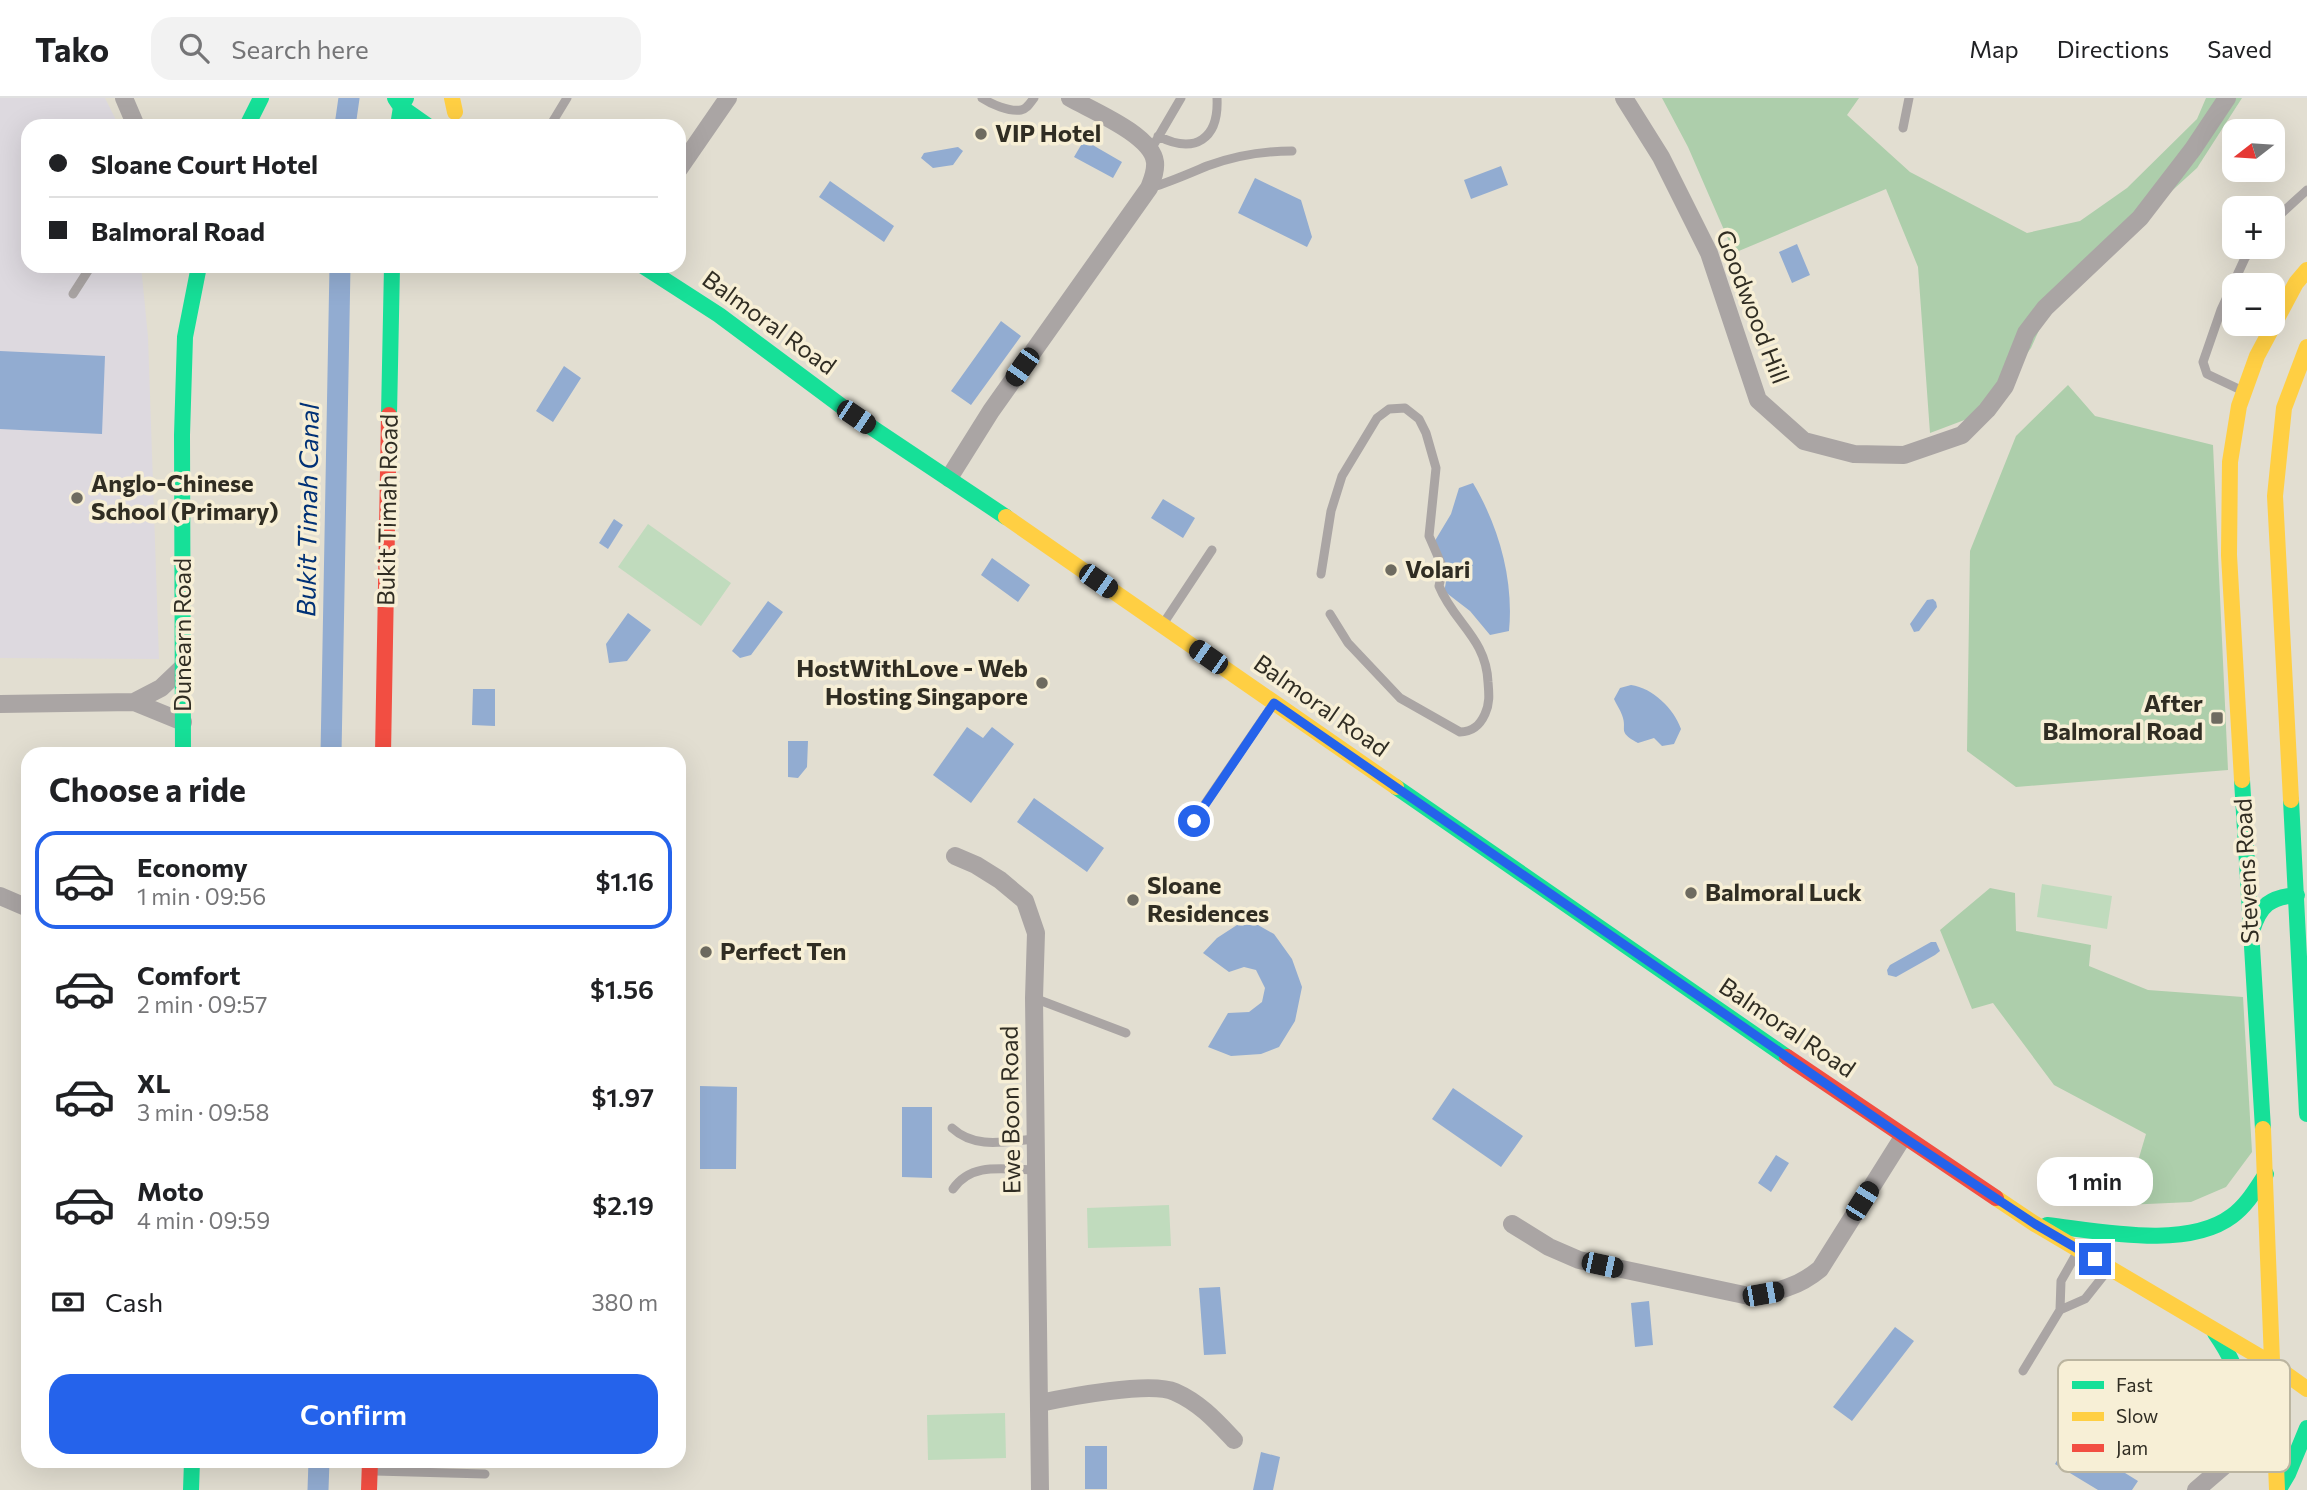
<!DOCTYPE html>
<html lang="en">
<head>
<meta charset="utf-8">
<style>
  body { margin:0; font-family:Commissioner,sans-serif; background:#f2f2f2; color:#202124; height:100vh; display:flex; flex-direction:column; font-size:26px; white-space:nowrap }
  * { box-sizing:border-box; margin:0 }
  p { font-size:23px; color:#757577 }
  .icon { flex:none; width:38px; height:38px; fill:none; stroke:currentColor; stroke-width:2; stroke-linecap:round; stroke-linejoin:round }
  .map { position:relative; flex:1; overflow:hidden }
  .details { position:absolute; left:21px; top:649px; width:665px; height:721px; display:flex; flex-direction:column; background:#fff; border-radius:21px; box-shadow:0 7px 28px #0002 }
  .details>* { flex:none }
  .hud { position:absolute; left:21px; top:21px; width:665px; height:154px; border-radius:21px; box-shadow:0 7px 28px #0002; display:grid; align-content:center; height:154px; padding:0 28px; background:#fff }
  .needle { width:46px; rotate:253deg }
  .fabs { position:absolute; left:2222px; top:21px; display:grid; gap:14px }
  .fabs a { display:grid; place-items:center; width:63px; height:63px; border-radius:14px; background:#fff; box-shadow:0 7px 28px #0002; font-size:35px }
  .end { position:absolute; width:32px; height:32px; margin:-16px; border:9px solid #2563eb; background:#fff; box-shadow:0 0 0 4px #fff }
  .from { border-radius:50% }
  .bubble { position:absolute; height:49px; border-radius:21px; background:#fff; box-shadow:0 7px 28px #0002; font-size:23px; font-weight:600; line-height:49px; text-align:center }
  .car { position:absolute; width:21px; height:42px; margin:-21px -10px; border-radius:9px; box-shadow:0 0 5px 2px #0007; background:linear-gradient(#222 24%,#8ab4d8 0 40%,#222 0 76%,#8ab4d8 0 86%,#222 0) }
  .hud b { display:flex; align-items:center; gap:24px; height:66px; font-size:26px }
  .hud b+b { border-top:2px solid #e0e0e0 }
  .hud i { width:18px; height:18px; background:#202124 }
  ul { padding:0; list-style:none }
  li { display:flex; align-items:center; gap:21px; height:98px; margin:0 14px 10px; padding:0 14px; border:4px solid transparent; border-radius:21px }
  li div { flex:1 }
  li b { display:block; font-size:26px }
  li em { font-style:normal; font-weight:600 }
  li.selected { border-color:#2563eb }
  li>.icon { width:63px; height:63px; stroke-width:1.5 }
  h2 { padding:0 28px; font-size:32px; line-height:84px }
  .pay { display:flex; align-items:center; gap:18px; height:77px; padding:0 28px; font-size:26px }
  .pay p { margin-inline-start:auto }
  .primary-button { display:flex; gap:14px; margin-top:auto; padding:14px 28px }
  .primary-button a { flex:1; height:80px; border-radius:21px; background:#2563eb; color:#fff; font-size:28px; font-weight:600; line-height:80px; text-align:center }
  header { display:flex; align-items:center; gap:42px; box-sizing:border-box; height:98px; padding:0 35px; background:#fff; border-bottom:2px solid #e0e0e0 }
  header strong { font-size:33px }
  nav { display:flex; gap:38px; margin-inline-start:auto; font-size:24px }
  .search { width:490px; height:63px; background:#f2f2f2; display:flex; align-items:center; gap:18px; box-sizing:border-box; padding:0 24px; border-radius:21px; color:#757577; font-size:26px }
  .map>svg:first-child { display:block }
  .education { fill:#ddd9df }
  .green { fill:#c0dbbd }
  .forest { fill:#adceab }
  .water { fill:#92acd1 }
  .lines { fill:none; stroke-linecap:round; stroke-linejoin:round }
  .canal { stroke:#92acd1; stroke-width:21 }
  .lane { stroke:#aaa5a4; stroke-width:9 }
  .street { stroke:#aaa5a4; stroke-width:18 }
  .fast { stroke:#16e098; stroke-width:16 }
  .slow { stroke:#ffcf43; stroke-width:16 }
  .jam { stroke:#f24e42; stroke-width:16 }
  .route { stroke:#2563eb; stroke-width:9 }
  .poi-dot { fill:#6e6b60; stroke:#f7efd6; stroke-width:2.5 }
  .labels { text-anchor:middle; stroke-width:7; stroke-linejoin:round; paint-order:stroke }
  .poi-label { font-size:24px; font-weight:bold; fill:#302d23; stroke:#f7efd6; text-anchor:start }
  .street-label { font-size:24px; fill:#302d23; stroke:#f7efd6 }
  .water-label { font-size:26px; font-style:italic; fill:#003176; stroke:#f7efd6 }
  .key { fill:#f7efd6; stroke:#bbb5a0; stroke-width:2 }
  .key-label { font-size:19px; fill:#302d23 }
</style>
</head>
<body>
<header>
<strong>Tako</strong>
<div class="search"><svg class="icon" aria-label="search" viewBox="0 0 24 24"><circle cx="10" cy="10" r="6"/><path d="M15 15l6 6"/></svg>Search here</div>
<nav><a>Map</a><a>Directions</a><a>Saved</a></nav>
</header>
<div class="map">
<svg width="2307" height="1392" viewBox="0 0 2307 1392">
  <rect width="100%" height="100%" fill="#e2ded1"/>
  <path class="education" d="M0,0H105L119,28H28V168H141L148,239L159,561L0,560Z"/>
  <path class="green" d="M648,426L731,485L701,528L618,469Z
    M2042,786L2112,798L2107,831L2037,819Z
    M1169,1107L1171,1148L1088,1150L1087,1110Z
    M1005,1315L1006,1360L928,1362L927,1317Z"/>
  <path class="forest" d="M1662,0H1859L1847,17L1910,74L2027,135L2080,123L2127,90L2197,21L2206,0H2242L2197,70L2121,139L2058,190L2031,250L1983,315L1930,335L1918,169L1886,91L1734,155L1688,49Z
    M2068,287L2095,318L2213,347L2228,672L2016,689L1967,653L1970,453L2016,338Z
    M1990,790L2015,795L2016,833L2091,847L2089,868L2148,892L2243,899L2252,1054L2226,1089L2191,1104L2125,1107L2146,1036L2054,987L1993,905L1972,911L1940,832Z"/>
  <path class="water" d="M1084,42L1122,64L1113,80L1074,59Z
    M958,49L963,53L953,67L933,70L921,60L924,55Z
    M1501,68L1508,87L1471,101L1464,82Z
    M1255,80L1301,102L1312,139L1307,149L1238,115Z
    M830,83L894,128L884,144L819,99Z
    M1797,146L1810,177L1792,185L1779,154Z
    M1001,223L1021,238L971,307L951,293Z
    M0,253L105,258L102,336L0,331Z
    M564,268L581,280L553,324L536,313Z
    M1473,385C1499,429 1514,482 1509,533L1490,537L1470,513L1444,493C1450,472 1443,465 1433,446L1451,416L1459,390Z
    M1163,401L1195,420L1183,440L1151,420Z
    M614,421L623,427L608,451L599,445Z
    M992,460L1030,487L1018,504L981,477Z
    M1933,501L1936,504L1937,509L1919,533L1914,534L1910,526L1927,502Z
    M768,503L783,514L751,557L740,560L732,553Z
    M628,515L651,532L627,563L609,565L606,546Z
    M1631,587C1653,590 1674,611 1681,631L1674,646L1662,648L1654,640L1638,645C1616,633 1628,632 1622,617C1620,611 1616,606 1614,601L1620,590Z
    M473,591H495V628L472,627Z
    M967,629L983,640L992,629L1014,646L971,705L933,677Z
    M788,643H808L807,669L798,680L788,679Z
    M1034,700L1104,750L1087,774L1017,724Z
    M1237,827H1258L1274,836L1292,861L1302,889L1295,923L1279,949L1261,956L1231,958L1208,949L1228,915L1249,914L1262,904L1265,890L1256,872L1244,869L1229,874L1203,855L1217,840Z
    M1931,844H1936L1940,853L1935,857L1896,879L1888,877L1887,872L1890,867Z
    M700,988L737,989L736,1071H700Z
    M1453,990L1523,1038L1501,1069L1432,1021Z
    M902,1009H932V1080L902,1079Z
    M1776,1057L1789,1065L1771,1094L1758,1085Z
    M1220,1189L1226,1256L1204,1257L1199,1190Z
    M1649,1203L1653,1247L1635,1249L1631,1205Z
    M1895,1229L1914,1243L1852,1323L1833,1309Z
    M2070,1341L2138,1383L2132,1392H2098L2055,1366Z
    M1085,1348H1107V1391H1085Z
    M1261,1354L1280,1359L1273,1392H1253Z"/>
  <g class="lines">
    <path class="canal" d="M345,28L349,0
      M331,656L340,168
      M318,1392L319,1363"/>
    <path class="lane" d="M982,0C991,6 1009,14 1021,12C1027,11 1030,5 1034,0
      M550,28L567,0
      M1903,30L1909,0
      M1158,38C1195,57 1219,41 1217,0
      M1150,53L1181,0
      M1150,90C1170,84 1188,76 1207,68C1234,58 1263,53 1292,53
      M2273,123L2307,92
      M73,196L91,168
      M2243,293L2207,276L2203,264L2221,212L2245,160L2254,149
      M1321,476L1331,413L1342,378L1377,320L1389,311L1405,310L1419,321L1426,335L1436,370L1429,438L1443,470L1439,488C1454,525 1486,540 1488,584C1489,596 1490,605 1485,616C1480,627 1473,634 1460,634L1400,600L1348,545L1330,516
      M1163,526L1212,452
      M1194,722L1273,606
      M1034,900L1126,935
      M952,1030C976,1052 1007,1043 1036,1041
      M953,1091C972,1063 1006,1072 1036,1072
      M2060,1212L2085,1201L2108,1172
      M2023,1273L2060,1212L2061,1183L2078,1153
      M375,1373L485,1376"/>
    <path class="street" d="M124,0L136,28
      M1624,0L1661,59L1709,155L1758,302L1804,343L1854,356L1904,357L1962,337L1987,312L2005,288L2026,235L2045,210L2140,120L2193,51L2227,0
      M679,71L728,0
      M949,380L991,313L1149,90C1152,82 1156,74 1155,64C1152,37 1093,13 1070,0
      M134,604L161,590L182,570
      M0,606L134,604L183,624
      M955,758L976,767L1000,782L1025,803L1036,835L1034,900L1040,1392
      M0,798L28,810
      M1512,1126L1549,1149L1579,1162L1749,1198C1778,1193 1797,1190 1820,1171L1903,1039
      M1040,1305C1068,1299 1151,1283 1175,1294C1200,1305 1216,1323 1234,1342
      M2196,1392L2253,1343L2274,1309"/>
    <path class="fast" d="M395,0L401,9L428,28
      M247,28L261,0
      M398,28L401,9L406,0
      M643,168L719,217L856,319L1006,419
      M389,317L392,168
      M183,656L182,337L185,239L199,168
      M2242,682L2263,1031
      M1396,689L1787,959
      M2291,702L2307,1016
      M2252,833C2260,807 2270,799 2297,797
      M2047,1127C2099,1133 2187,1152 2232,1118C2247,1107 2256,1091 2266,1076
      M2215,1235C2247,1281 2249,1310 2231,1362
      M2279,1391L2288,1376L2307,1330
      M191,1392L192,1363"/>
    <path class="slow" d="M452,0L455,14
      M1006,419L1396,689
      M2242,682L2229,457L2230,364L2239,308L2257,258L2296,185L2307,172
      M2291,702L2275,398L2284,310L2307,249
      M2263,1031L2277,1392
      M1996,1100L2035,1126L2272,1266L2307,1291"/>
    <path class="jam" d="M383,656L389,317
      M1787,959L1996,1100
      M369,1392L370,1363"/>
  </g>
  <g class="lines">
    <path class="route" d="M1194,723L1274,605L1903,1039L2035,1126L2095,1161"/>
  </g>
  <g class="poi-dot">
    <circle cx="981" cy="36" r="7"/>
    <circle cx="77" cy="400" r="7"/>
    <circle cx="1391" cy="472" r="7"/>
    <circle cx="1042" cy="585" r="7"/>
    <rect x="2210" y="613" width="14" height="14" rx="3.5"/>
    <circle cx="1691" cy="795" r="7"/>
    <circle cx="1133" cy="802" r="7"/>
    <circle cx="706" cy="854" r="7"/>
  </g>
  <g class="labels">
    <g class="poi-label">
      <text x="995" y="44">VIP Hotel</text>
      <text x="91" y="394">Anglo-Chinese<tspan x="91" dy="28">School (Primary)</tspan></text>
      <text x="1405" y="480">Volari</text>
      <text x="1028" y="579" text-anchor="end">HostWithLove - Web<tspan x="1028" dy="28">Hosting Singapore</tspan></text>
      <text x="2203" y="614" text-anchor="end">After<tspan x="2203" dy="28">Balmoral Road</tspan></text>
      <text x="1147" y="796">Sloane<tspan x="1147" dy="28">Residences</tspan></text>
      <text x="1705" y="803">Balmoral Luck</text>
      <text x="720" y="862">Perfect Ten</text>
    </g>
    <g class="street-label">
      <text transform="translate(1752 209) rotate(69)" y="8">Goodwood Hill</text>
      <text transform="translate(769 225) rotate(36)" y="8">Balmoral Road</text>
      <text transform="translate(388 412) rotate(-89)" y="8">Bukit Timah Road</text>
      <text transform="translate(183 537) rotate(-90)" y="8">Dunearn Road</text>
      <text transform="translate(1321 608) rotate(35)" y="8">Balmoral Road</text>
      <text transform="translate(2247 773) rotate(-93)" y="8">Stevens Road</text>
      <text transform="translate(1787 930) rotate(34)" y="8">Balmoral Road</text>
      <text transform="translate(1011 1012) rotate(-91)" y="8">Ewe Boon Road</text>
    </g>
    <g class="water-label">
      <text transform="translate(308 412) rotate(-89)" y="9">Bukit Timah Canal</text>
    </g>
  </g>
  <rect x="2058" y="1262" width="232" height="112" rx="10" class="key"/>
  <rect x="2072" y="1283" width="32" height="8" fill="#16e098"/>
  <rect x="2072" y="1314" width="32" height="9" fill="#ffcf43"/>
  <rect x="2072" y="1346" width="32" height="8" fill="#f24e42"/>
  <g class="key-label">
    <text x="2116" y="1294">Fast</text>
    <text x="2116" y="1325">Slow</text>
    <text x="2116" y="1357">Jam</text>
  </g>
</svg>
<div class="fabs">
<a><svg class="needle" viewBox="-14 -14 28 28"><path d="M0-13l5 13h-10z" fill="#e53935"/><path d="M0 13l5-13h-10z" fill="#757577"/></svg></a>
<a>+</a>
<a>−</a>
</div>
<i class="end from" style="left:1194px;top:723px"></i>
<i class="end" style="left:2095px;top:1161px"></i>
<div class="bubble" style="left:2037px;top:1059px;width:116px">1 min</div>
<i class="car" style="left:1022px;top:269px;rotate:215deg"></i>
<i class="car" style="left:856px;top:319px;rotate:124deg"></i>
<i class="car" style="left:1098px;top:483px;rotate:125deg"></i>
<i class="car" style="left:1208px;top:559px;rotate:305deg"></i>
<i class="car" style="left:1862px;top:1103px;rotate:32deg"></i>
<i class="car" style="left:1602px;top:1167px;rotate:102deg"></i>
<i class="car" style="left:1763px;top:1196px;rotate:80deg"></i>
<div class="hud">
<b><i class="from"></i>Sloane Court Hotel</b>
<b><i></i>Balmoral Road</b>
</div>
<section class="details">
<h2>Choose a ride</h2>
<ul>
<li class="selected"><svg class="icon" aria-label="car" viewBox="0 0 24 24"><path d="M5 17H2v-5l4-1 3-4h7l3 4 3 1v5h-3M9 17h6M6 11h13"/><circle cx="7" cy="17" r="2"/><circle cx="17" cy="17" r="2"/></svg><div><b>Economy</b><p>1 min · 09:56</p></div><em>$1.16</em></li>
<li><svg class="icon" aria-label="car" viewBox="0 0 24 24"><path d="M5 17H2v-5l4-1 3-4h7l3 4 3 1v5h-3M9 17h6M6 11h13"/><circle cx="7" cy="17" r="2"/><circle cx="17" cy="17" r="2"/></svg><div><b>Comfort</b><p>2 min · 09:57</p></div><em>$1.56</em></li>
<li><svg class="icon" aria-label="car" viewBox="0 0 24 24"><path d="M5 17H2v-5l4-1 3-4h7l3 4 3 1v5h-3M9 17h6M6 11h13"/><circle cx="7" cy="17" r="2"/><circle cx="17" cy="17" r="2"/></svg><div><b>XL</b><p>3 min · 09:58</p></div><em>$1.97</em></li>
<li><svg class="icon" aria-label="car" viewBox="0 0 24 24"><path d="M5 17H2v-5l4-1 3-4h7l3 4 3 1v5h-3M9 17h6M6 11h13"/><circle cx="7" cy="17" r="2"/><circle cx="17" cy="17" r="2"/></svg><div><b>Moto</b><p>4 min · 09:59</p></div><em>$2.19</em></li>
</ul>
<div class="pay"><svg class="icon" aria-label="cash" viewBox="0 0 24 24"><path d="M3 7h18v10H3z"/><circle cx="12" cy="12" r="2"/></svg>Cash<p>380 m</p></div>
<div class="primary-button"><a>Confirm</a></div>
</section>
</div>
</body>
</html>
